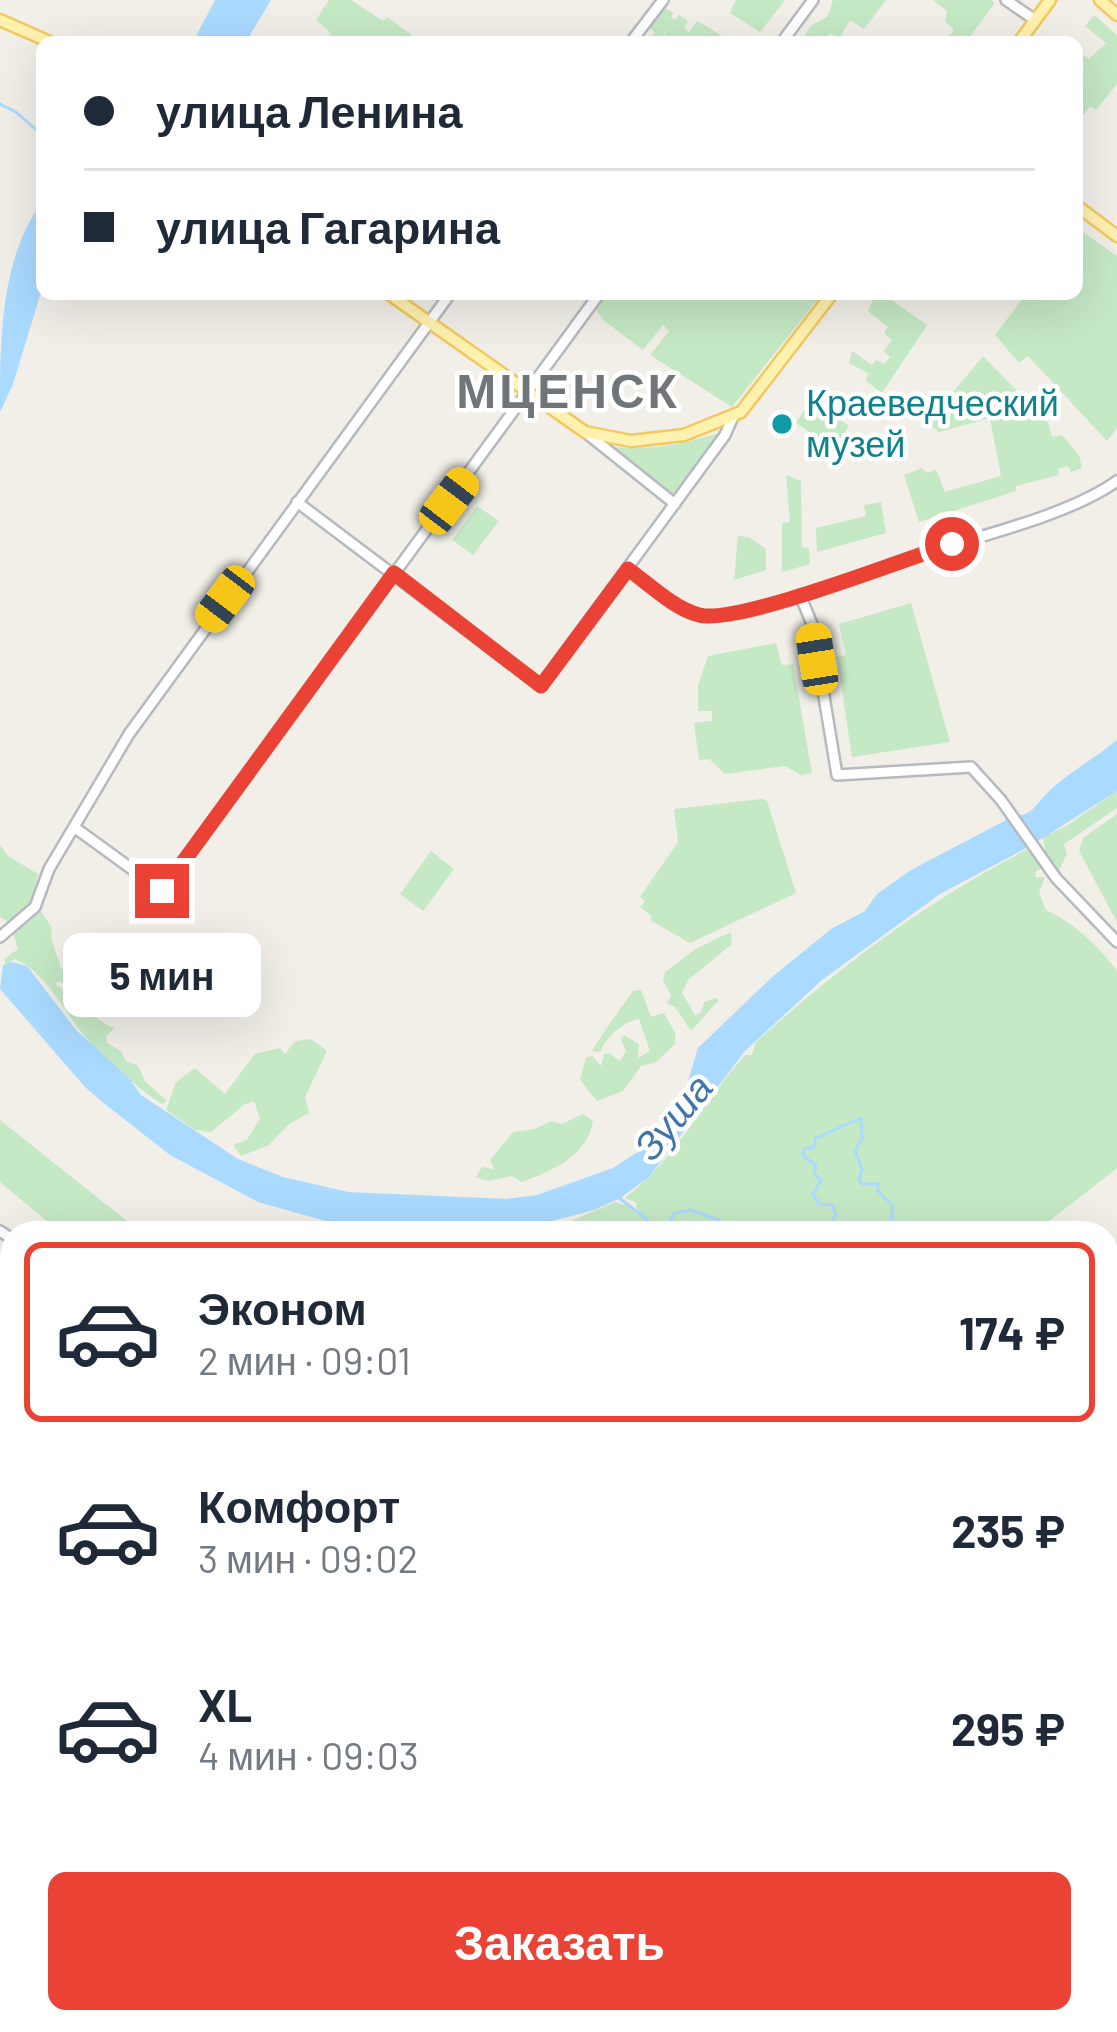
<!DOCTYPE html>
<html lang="ru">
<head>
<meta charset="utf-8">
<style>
  body { margin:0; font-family:Barlow,sans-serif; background:#f2f2f3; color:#1f2937; height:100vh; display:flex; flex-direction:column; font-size:45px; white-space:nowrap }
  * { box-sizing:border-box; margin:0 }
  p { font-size:39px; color:#747a83 }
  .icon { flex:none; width:66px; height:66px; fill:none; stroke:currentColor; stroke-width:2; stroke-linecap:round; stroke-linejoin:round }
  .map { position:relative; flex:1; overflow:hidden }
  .side { position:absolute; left:0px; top:1221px; width:1119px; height:813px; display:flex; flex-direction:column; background:#fff; border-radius:36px 36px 0 0; box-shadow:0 12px 48px #0002 }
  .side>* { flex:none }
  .top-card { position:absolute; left:36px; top:36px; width:1047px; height:264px; border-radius:18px; box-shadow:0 12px 48px #0002; display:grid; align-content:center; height:264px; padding:0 48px; background:#fff }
  .end { position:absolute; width:54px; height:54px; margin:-27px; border:15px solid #ea4335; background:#fff; box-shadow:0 0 0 6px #fff }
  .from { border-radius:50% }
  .bubble { position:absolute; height:84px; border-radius:18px; background:#fff; box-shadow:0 12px 48px #0002; font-size:39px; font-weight:700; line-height:84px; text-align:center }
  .car { position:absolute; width:36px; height:72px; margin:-36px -18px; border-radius:15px; box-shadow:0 0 9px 3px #0007; background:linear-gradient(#f5c518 24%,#345 0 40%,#f5c518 0 76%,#345 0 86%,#f5c518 0) }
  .top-card b { display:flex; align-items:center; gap:42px; height:114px; font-size:45px }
  .top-card b+b { border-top:3px solid #e0e1e3 }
  .top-card i { width:30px; height:30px; background:#1f2937 }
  ul { padding:21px 0 0; list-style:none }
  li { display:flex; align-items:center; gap:36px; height:180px; margin:0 24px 18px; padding:0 24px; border:6px solid transparent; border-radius:18px }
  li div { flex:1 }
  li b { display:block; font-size:45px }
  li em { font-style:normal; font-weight:700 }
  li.current { border-color:#ea4335 }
  li>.icon { width:108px; height:108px; stroke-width:1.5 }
  .button { display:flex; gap:24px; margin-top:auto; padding:24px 48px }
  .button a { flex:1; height:138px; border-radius:18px; background:#ea4335; color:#fff; font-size:48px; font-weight:700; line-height:138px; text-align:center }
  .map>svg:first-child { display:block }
  .green { fill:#c5e8c5 }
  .water { fill:#aadaff }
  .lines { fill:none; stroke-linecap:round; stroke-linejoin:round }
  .stream { stroke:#aadaff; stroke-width:3 }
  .secondary-casing { stroke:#b6babf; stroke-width:14 }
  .primary-casing { stroke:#f2c960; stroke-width:15 }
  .secondary { stroke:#fff; stroke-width:9 }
  .primary { stroke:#fff2af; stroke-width:10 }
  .route { stroke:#ea4335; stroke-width:15 }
  .culture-dot { fill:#0f9aa8; stroke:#fff; stroke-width:4.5 }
  .labels { text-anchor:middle; stroke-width:9; stroke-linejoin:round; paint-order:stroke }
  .culture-label { font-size:36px; fill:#0d838f; stroke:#fff; text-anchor:start }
  .water-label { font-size:39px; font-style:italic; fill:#4174aa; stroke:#fff }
  .district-label { font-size:48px; font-weight:bold; letter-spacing:3px; fill:#70757a; stroke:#fff }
</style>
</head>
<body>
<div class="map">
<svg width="1117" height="2032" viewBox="0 0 1117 2032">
  <rect width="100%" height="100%" fill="#f1efe8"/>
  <path class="green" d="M329,0H351L383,21L387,17L412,35L409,42H325L331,33L316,20Z
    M736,0H785L760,32L730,13Z
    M833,0H886L864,29L850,20L839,39L830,33L823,42H801L811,26L828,16Z
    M933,0H991L995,3L966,42H945L954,30L945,21L947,11Z
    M665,8L673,13L671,17L675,20L679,15L688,21L684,28L689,32L697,21L721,35L723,42H674L665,35L668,29L658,42H652L647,37L651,39L655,33L649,27Z
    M1094,15L1117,35V84L1096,110L1090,106L1077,124V50L1089,59L1106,43L1085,26Z
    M1077,228L1117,256V428L1107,441L1028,356L1019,363L995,335L1026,294H1077Z
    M607,294H822L732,407L650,355L669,331L663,325L643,350L603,320L596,309Z
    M875,294H883L927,325L882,393L866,381L868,373L849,363L852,351L872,365L876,360L884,364L890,357L884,351L892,340L884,333L888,327L868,311Z
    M983,356L1048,423L1052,437L1062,435L1079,455L1082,468L1071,472L1068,466L1058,469L1059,475L1016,486V491L919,522L904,475L922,468L927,473L936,470L945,492L1001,476L990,418L939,432L924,420L931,412L935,414Z
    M811,399L849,426L845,431L850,435L838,452L796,423Z
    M722,432L672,495L610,447C651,451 684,444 722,432Z
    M786,475L801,481L802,547L809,548L810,564L782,572V523L790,522Z
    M881,502L886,533L817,552L816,528L866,516L864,505Z
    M477,506L499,521L473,555L452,540Z
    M738,536L749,537L766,549V570L734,580Z
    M911,603L950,742L852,757L837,657L846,655L839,624Z
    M776,643L782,665L793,664L812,773L801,775L785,766L725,774L709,759L699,760L694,723L712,721V711H698V685L708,656Z
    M1117,791V808L1064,844L1067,854L1059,870L1065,879L1063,882L1047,862L1043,837L1068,825Z
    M762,799L767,801L796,893L690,943L650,920L652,916L640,907L645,901L640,897L678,842L674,809Z
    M1117,814V922L1079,851L1083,838Z
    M0,845L8,856L38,874L31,903L8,922L0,917Z
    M1028,849L1043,868L1036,871L1035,877H1045L1039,893L1046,910C1075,924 1098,945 1117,971V1168L1034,1233H519L571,1221L615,1202L629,1206L638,1216L636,1202L625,1198C676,1159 703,1102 745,1055H752L756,1042C840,966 927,901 1028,849Z
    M431,851L454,869L423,911L400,894Z
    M40,910L52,928L51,937L61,969L91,951L99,952L105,966L101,982L109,989V998L99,1008L93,1006L89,992L76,993L59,981L55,984L73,997L82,1018C101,1013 99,1024 115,1028L106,1036L107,1043L121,1051L126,1061L138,1066L145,1081L167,1101L162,1104C133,1085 99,1056 78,1028C61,1005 41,968 14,959L6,966L4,959L18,949L13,932Z
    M731,932L732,944L688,980L682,993L695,1015L701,1013L704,1002L716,998L719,1000L691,1031L675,1007L667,1003L671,995L663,980L665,972L697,948Z
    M641,990L651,1017L664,1013L675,1033V1044L656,1062L641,1066L623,1091L597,1101L580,1080L586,1058L592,1056L601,1066L604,1055L609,1053L620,1061L626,1051L621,1040L624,1035L639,1044L638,1058L650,1051L639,1019C623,1021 606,1038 600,1052L592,1051C605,1030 618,1012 633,991Z
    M311,1039L327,1051L305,1097L309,1113L289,1124L269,1145L241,1156L233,1145L247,1140L260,1118L254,1101L245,1104L211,1132L195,1130L166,1110L176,1082L195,1068L225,1094L255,1054L280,1048L285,1054L295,1041Z
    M583,1114L593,1121C587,1156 554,1170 522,1182L512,1176L488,1181L476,1177L482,1167L494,1169L490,1160L513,1132L535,1129L551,1121L562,1124Z
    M0,1120L127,1221L116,1233H107L94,1225L84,1233H61L0,1182Z
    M12,1311V1435L0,1403V1316Z
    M730,2022H853L848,2032H733Z"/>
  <path class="water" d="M215,0H271L246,42H193Z
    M42,202V289L13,384L0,412C0,342 0,259 42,202Z
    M1117,740V791L1035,843L1016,816C1030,814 1032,810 1040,801C1062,775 1092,761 1117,740Z
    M1010,818L1030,846L940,894L822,980L745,1051L649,1177L619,1199L594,1210L513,1231L465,1222L444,1228L420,1222L340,1225L258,1202L170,1155L106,1105L85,1087L0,989L3,965L12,962L27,966L76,1030L128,1077L141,1095L238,1159L283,1177L348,1192L507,1199L537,1195L613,1168L644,1148L686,1088L698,1048L771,978L831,929L865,911L877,894L911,870Z"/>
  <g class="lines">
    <path class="stream" d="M0,104L16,112L42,135
      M618,1197L654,1225L665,1228L675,1213L690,1210L721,1221L724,1233
      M826,1233L836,1215L833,1205L819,1204L813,1195L821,1180L814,1173L816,1165L803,1156L804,1149L814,1147L816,1138L861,1118L862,1139L855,1150L862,1169L859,1180L862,1184H878V1191L893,1206L890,1233
      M0,1703L12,1701"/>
    <g class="secondary-casing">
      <path id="secondary" d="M1006,0L1035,20
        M631,42L663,0
        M782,42L813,0
        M585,432L675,504
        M297,502L541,686L725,435L733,417
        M628,569C649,584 679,614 706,616C753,619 862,574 910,558C970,538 1067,517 1117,481
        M800,595L812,624L837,775L971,767L1001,800L1056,878L1117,942
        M74,827L162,891L599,294
        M0,937L35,907L49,869L129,734L450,294
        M0,1231L12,1239
        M1107,1382L1117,1376"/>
    </g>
    <g class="primary-casing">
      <path id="primary" d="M1100,0L1117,15
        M0,20L50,42
        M1019,42L1050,0
        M1077,206L1117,236
        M389,294L585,432L631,441L684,435L741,412L832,294"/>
    </g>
    <use href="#secondary" class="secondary"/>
    <use href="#primary" class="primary"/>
  </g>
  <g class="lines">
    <path class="route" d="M162,891L394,573L541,686L628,569C649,584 673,608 699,615C737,625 905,559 952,544"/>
  </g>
  <circle class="culture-dot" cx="782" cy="424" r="12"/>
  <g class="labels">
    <g class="culture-label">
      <text x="806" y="416">Краеведческий<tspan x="806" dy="41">музей</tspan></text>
    </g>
    <g class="water-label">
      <text transform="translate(673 1117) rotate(-50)" y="14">Зуша</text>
    </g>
    <g class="district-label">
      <text x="568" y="408">МЦЕНСК</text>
    </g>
  </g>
</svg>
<i class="end from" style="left:952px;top:544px"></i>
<i class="end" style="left:162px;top:891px"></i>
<div class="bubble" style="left:63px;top:933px;width:198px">5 мин</div>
<i class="car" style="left:449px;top:501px;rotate:37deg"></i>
<i class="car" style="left:225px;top:599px;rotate:217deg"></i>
<i class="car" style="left:817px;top:659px;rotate:351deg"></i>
<div class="top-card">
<b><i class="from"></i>улица Ленина</b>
<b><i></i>улица Гагарина</b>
</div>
<section class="side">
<ul>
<li class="current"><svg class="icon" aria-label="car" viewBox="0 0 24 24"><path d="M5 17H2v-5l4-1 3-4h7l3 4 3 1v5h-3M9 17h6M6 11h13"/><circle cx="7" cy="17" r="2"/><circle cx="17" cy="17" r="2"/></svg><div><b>Эконом</b><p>2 мин · 09:01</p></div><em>174 ₽</em></li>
<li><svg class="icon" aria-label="car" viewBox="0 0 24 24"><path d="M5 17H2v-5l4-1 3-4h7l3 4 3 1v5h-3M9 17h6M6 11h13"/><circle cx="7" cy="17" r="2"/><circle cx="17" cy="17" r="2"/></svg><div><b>Комфорт</b><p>3 мин · 09:02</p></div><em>235 ₽</em></li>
<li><svg class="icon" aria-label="car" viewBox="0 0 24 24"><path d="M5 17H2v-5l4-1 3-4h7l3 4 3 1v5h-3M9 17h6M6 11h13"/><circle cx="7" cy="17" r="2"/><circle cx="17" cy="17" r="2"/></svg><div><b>XL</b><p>4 мин · 09:03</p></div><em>295 ₽</em></li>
</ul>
<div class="button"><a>Заказать</a></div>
</section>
</div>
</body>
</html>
